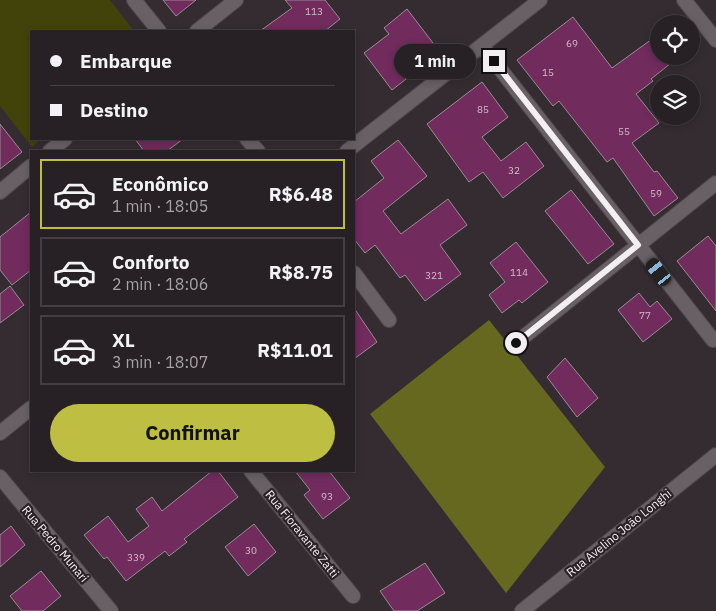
<!DOCTYPE html>
<html lang="pt">
<head>
<meta charset="utf-8">
<style>
  body { margin:0; font-family:"IBM Plex Sans",sans-serif; background:#332e32; color:#f1f3f6; height:100vh; display:flex; flex-direction:column; font-size:19px; white-space:nowrap }
  * { box-sizing:border-box; margin:0 }
  p { font-size:16px; color:#a4a3a7 }
  .icon { flex:none; width:28px; height:28px; fill:none; stroke:currentColor; stroke-width:2; stroke-linecap:round; stroke-linejoin:round }
  .map { position:relative; flex:1; overflow:hidden }
  .panel { position:absolute; left:30px; top:150px; width:325px; height:322px; display:flex; flex-direction:column; background:#272125; border-radius:0px; box-shadow:0 2px 8px #0003,0 0 0 1px #433e42 }
  .panel>* { flex:none }
  .guide { position:absolute; left:30px; top:30px; width:325px; height:110px; border-radius:0px; box-shadow:0 2px 8px #0003,0 0 0 1px #433e42; display:grid; align-content:center; height:110px; padding:0 20px; background:#272125 }
  .fabs { position:absolute; left:650px; top:15px; display:grid; gap:10px }
  .fabs a { display:grid; place-items:center; width:50px; height:50px; border-radius:50%; background:#272125; box-shadow:0 2px 8px #0003,0 0 0 1px #433e42; font-size:25px }
  .end { position:absolute; width:22px; height:22px; margin:-11px; border:6px solid #f3eef1; background:#111; box-shadow:0 0 0 2px #111 }
  .from { border-radius:50% }
  .bubble { position:absolute; height:35px; border-radius:18px; background:#272125; box-shadow:0 2px 8px #0003,0 0 0 1px #433e42; font-size:16px; font-weight:700; line-height:35px; text-align:center }
  .car { position:absolute; width:15px; height:30px; margin:-15px -8px; border-radius:6px; box-shadow:0 0 4px 1px #0007; background:linear-gradient(#222 24%,#8ab4d8 0 40%,#222 0 76%,#8ab4d8 0 86%,#222 0) }
  .guide b { display:flex; align-items:center; gap:18px; height:48px; font-size:19px }
  .guide b+b { border-top:1px solid #433e42 }
  .guide i { width:12px; height:12px; background:#f1f3f6 }
  ul { padding:9px 0 0; list-style:none }
  li { display:flex; align-items:center; gap:15px; height:70px; margin:0 10px 8px; padding:0 10px; border:2px solid #433e42; border-radius:0px }
  li div { flex:1 }
  li b { display:block; font-size:19px }
  li em { font-style:normal; font-weight:700 }
  li.selected { border-color:#bebf42 }
  li>.icon { width:45px; height:45px; stroke-width:1.5 }
  .button { display:flex; gap:10px; margin-top:auto; padding:10px 20px }
  .button a { flex:1; height:58px; border-radius:30px; background:#bebf42; color:#111; font-size:20px; font-weight:700; line-height:58px; text-align:center }
  .map>svg:first-child { display:block }
  .green { fill:#42420b }
  .forest { fill:#67681f }
  .building { fill:#712b5d; stroke:#978e93 }
  .lines { fill:none; stroke-linecap:round; stroke-linejoin:round }
  .street-casing { stroke:#4f484d; stroke-width:16 }
  .street { stroke:#686065; stroke-width:14 }
  .route { stroke:#f3eef1; stroke-width:6 }
  .labels { text-anchor:middle; stroke-width:4.5; stroke-linejoin:round; paint-order:stroke }
  .number-label { font-size:10px; fill:#d2bdcc }
  .street-label { font-size:12px; fill:#f3eef1; stroke:#2a2227 }
</style>
</head>
<body>
<div class="map">
<svg width="716" height="611" viewBox="0 0 716 611">
  <rect width="100%" height="100%" fill="#342c31"/>
  <path class="green" d="M0,0H110L134,31H31V139H41L32,147L0,106Z"/>
  <path class="forest" d="M489,320L605,467L506,593L370,414Z"/>
  <path class="building" d="M163,0H196L176,16Z
    M285,0H325L340,19L325,31H260L292,8Z
    M407,9L433,43L408,63L415,72L392,90L364,53L389,34L384,28Z
    M573,17L612,68L659,34V56H680L651,79L653,81L636,94L659,123L632,143L654,172L657,171L678,198L654,216L613,158L607,162L559,101L553,106L517,60Z
    M482,82L508,117L482,137L501,161L526,142L544,166L503,198L483,172L469,182L427,124Z
    M0,124L22,152L0,169Z
    M135,139H183L167,151H144Z
    M398,140L427,176L383,211L401,234L448,199L467,225L440,245L461,274L425,301L405,275L400,278L375,245L365,253L354,239V202L384,178L371,161Z
    M571,190L614,244L588,264L545,211Z
    M31,212V270L12,285L0,270V237Z
    M708,236L716,246V311L677,261Z
    M516,242L548,282L522,303L519,300L502,313L489,295L505,282L490,263Z
    M10,286L24,305L0,323V294Z
    M639,293L650,307L657,301L672,319L643,342L618,310Z
    M354,308L377,342L354,359Z
    M565,358L598,398L577,417L547,377Z
    M212,471H218L238,497L184,539L187,542L169,556L165,551L126,581L107,557L104,559L84,535L108,516L128,542L149,526L136,509L152,497L162,511Z
    M295,471H329L350,498L323,519L304,495L310,490Z
    M254,524L276,552L248,576L225,547Z
    M11,526L25,545L0,567V535Z
    M425,563L445,593L417,611H394L380,591Z
    M41,571L61,596L43,611H22L10,596Z"/>
  <g class="lines">
    <g class="street-casing">
      <path id="street" d="M134,0L159,31
        M684,0L716,40
        M197,31L236,0
        M482,46L713,340
        M247,139L258,151
        M50,151L65,139
        M347,151L540,0
        M0,192L31,166
        M354,273L389,320
        M516,343L716,183
        M0,433L31,408
        M251,471L353,596
        M0,477L111,611
        M522,611L716,455"/>
    </g>
    <use href="#street" class="street"/>
  </g>
  <g class="lines">
    <path class="route" d="M494,61L638,245L516,343"/>
  </g>
  <g class="labels">
    <g class="number-label">
      <text x="314" y="15">113</text>
      <text x="572" y="47">69</text>
      <text x="548" y="76">15</text>
      <text x="483" y="113">85</text>
      <text x="624" y="135">55</text>
      <text x="514" y="174">32</text>
      <text x="656" y="197">59</text>
      <text x="519" y="276">114</text>
      <text x="434" y="279">321</text>
      <text x="645" y="319">77</text>
      <text x="327" y="500">93</text>
      <text x="251" y="554">30</text>
      <text x="136" y="561">339</text>
    </g>
    <g class="street-label">
      <text transform="translate(619 533) rotate(-39)" y="4">Rua Avelino João Longhi</text>
      <text transform="translate(302 534) rotate(51)" y="4">Rua Fioravante Zatti</text>
      <text transform="translate(55 544) rotate(50)" y="4">Rua Pedro Munari</text>
    </g>
  </g>
</svg>
<div class="fabs">
<a><svg class="icon" aria-label="locate" viewBox="0 0 24 24"><circle cx="12" cy="12" r="6"/><path d="M12 2v4M12 18v4M2 12h4M18 12h4"/></svg></a>
<a><svg class="icon" aria-label="layers" viewBox="0 0 24 24"><path d="M12 4l9 5-9 5-9-5zM3 14l9 5 9-5"/></svg></a>
</div>
<i class="end from" style="left:516px;top:343px"></i>
<i class="end" style="left:494px;top:61px"></i>
<div class="bubble" style="left:394px;top:44px;width:82px">1 min</div>
<i class="car" style="left:659px;top:272px;rotate:322deg"></i>
<div class="guide">
<b><i class="from"></i>Embarque</b>
<b><i></i>Destino</b>
</div>
<section class="panel">
<ul>
<li class="selected"><svg class="icon" aria-label="car" viewBox="0 0 24 24"><path d="M5 17H2v-5l4-1 3-4h7l3 4 3 1v5h-3M9 17h6M6 11h13"/><circle cx="7" cy="17" r="2"/><circle cx="17" cy="17" r="2"/></svg><div><b>Econômico</b><p>1 min · 18:05</p></div><em>R$6.48</em></li>
<li><svg class="icon" aria-label="car" viewBox="0 0 24 24"><path d="M5 17H2v-5l4-1 3-4h7l3 4 3 1v5h-3M9 17h6M6 11h13"/><circle cx="7" cy="17" r="2"/><circle cx="17" cy="17" r="2"/></svg><div><b>Conforto</b><p>2 min · 18:06</p></div><em>R$8.75</em></li>
<li><svg class="icon" aria-label="car" viewBox="0 0 24 24"><path d="M5 17H2v-5l4-1 3-4h7l3 4 3 1v5h-3M9 17h6M6 11h13"/><circle cx="7" cy="17" r="2"/><circle cx="17" cy="17" r="2"/></svg><div><b>XL</b><p>3 min · 18:07</p></div><em>R$11.01</em></li>
</ul>
<div class="button"><a>Confirmar</a></div>
</section>
</div>
</body>
</html>
